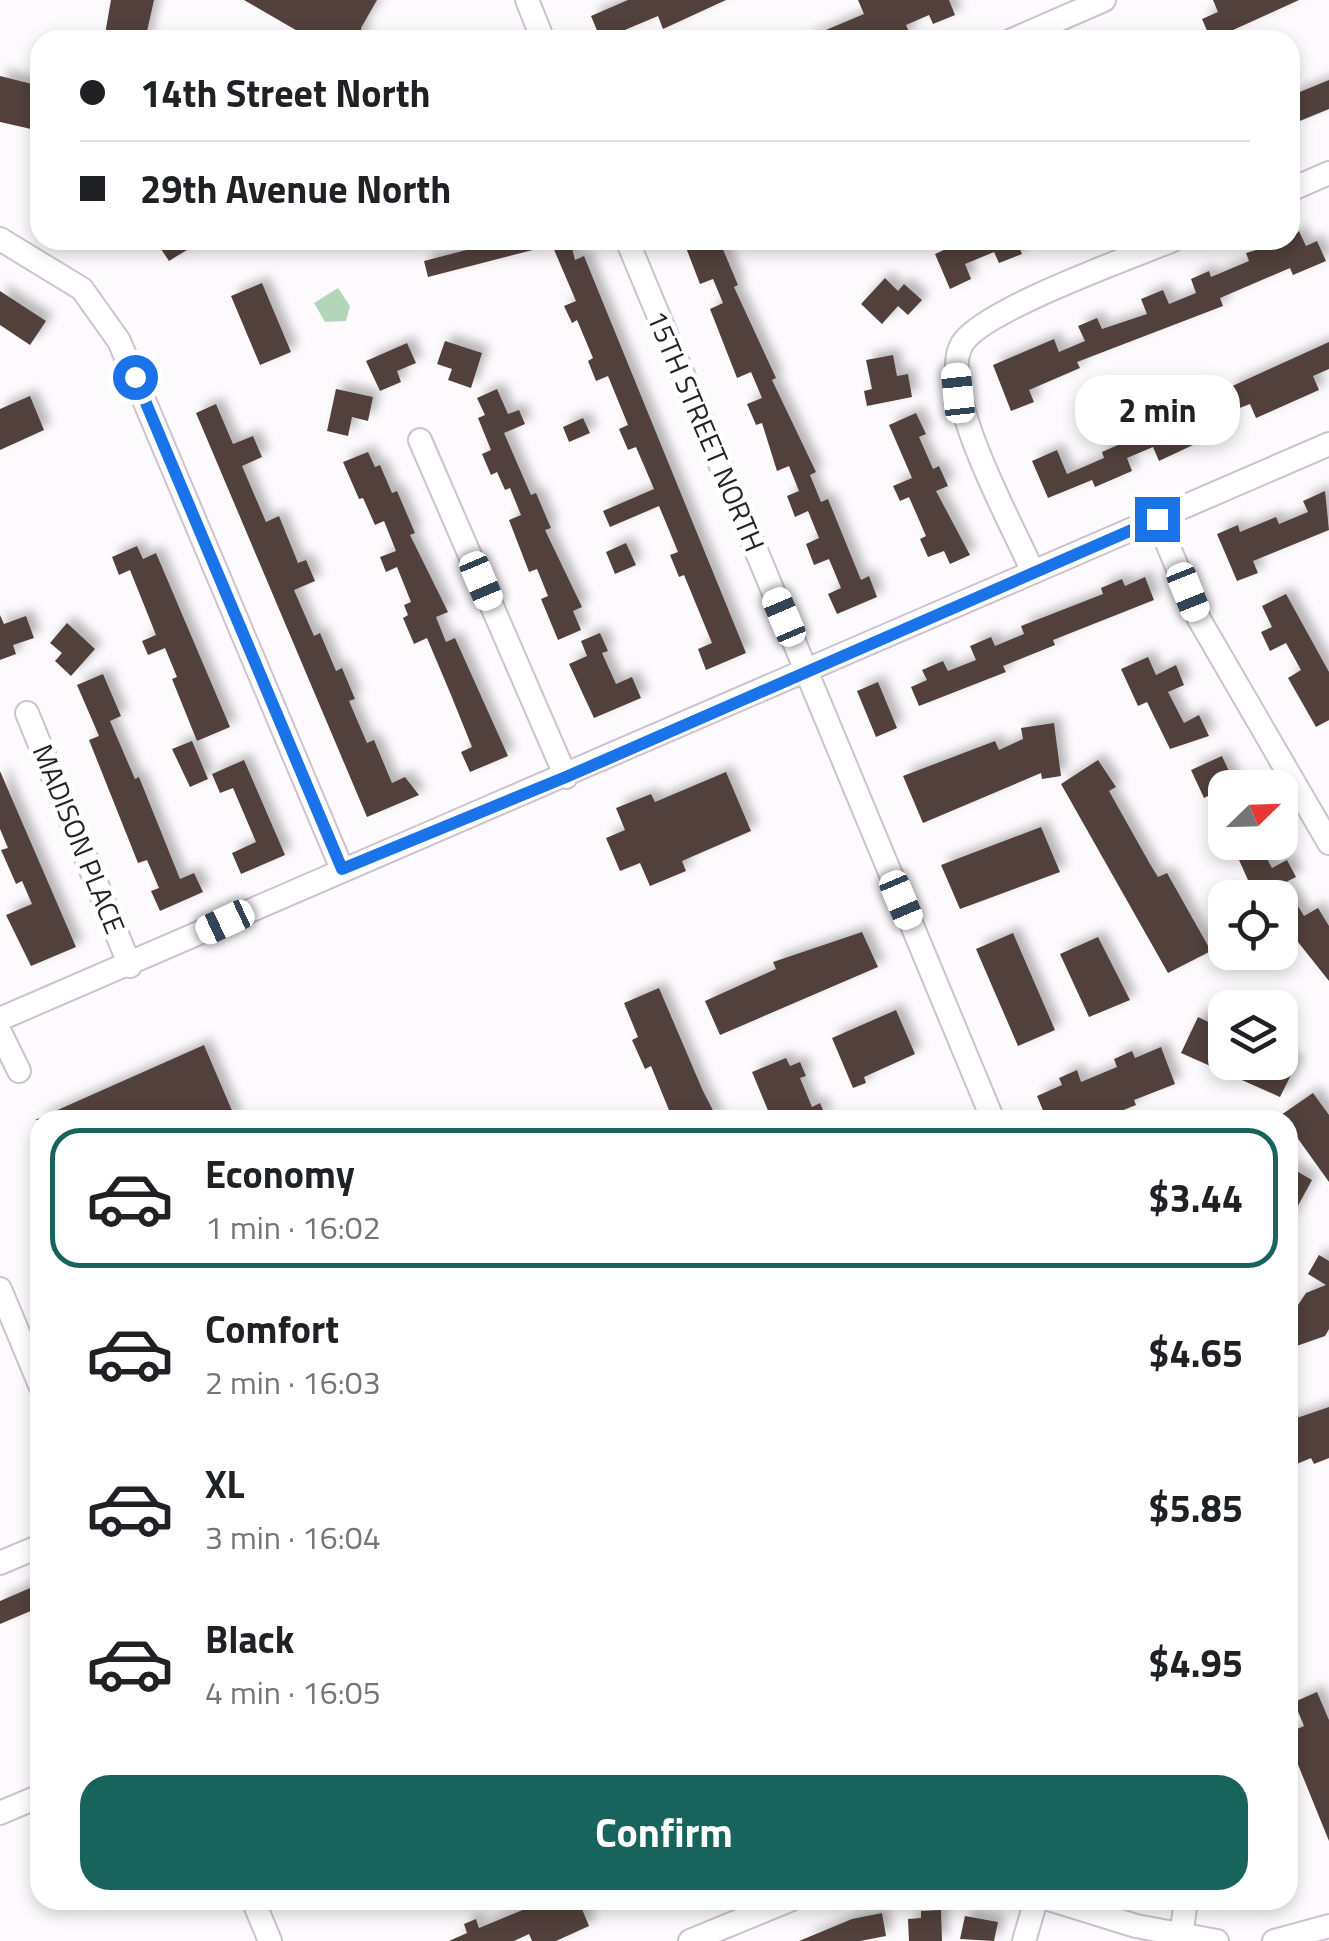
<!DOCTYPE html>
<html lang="en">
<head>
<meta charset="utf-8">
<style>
  body { margin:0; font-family:"Titillium Web",sans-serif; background:#f6f6f6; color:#202124; height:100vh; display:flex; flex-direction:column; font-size:38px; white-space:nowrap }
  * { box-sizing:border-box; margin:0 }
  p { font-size:32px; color:#757577 }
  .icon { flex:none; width:55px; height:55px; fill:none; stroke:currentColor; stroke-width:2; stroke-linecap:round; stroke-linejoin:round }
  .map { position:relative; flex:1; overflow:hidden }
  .panel { position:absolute; left:30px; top:1110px; width:1268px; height:800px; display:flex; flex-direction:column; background:#fff; border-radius:30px; box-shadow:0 5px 15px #0003 }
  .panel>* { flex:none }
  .banner { position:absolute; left:30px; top:30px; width:1270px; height:220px; border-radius:30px; box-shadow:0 5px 15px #0003; display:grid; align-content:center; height:220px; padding:0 50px; background:#fff }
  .needle { width:65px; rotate:67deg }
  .buttons { position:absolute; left:1208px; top:770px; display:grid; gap:20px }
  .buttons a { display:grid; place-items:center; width:90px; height:90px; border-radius:20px; background:#fff; box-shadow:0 5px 15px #0003; font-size:50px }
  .end { position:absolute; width:45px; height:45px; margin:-22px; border:12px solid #1a73e8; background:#fff; box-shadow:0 0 0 5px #fff }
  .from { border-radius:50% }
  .bubble { position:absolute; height:70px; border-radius:30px; background:#fff; box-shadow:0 5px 15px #0003; font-size:32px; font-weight:700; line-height:70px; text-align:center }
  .car { position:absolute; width:30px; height:60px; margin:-30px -15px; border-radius:12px; box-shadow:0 0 8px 2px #0007; background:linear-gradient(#fff 24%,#345 0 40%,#fff 0 76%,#345 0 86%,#fff 0) }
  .banner b { display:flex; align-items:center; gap:35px; height:95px; font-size:38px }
  .banner b+b { border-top:2px solid #e0e0e0 }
  .banner i { width:25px; height:25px; background:#202124 }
  ul { padding:18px 0 0; list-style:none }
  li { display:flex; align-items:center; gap:30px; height:140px; margin:0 20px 15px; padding:0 30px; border:5px solid transparent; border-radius:30px }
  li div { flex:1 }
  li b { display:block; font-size:38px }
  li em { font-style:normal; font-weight:700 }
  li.active { border-color:#18645d }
  li>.icon { width:90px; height:90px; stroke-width:1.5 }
  .action { display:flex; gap:20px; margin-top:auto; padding:20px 50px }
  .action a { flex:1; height:115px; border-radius:30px; background:#18645d; color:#fff; font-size:40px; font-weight:700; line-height:115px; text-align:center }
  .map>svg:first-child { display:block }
  .green { fill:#b3d6ba }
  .building { fill:#51413b; filter:url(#shadow) }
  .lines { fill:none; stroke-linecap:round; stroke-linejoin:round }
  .minor-casing { stroke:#cec1d0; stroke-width:26 }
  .minor { stroke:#fff; stroke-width:22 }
  .route { stroke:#1a73e8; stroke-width:12 }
  .labels { text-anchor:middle; stroke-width:10; stroke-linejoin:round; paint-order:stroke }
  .street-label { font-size:28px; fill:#272227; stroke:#fff }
</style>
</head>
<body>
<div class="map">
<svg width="1329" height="1941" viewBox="0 0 1329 1941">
  <defs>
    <filter id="shadow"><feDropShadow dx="7" dy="-7" stdDeviation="5" flood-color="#0004"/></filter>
  </defs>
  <rect width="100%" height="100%" fill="#fdfafd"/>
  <path class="green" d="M338,288L350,306L346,321L325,322L314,303Z"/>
  <path class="building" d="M111,0H154L145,40H104Z
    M244,0H377L361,28L364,40H313Z
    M628,0H726L663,29L658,16L601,40L591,16Z
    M858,0H949L955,15L933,24L929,15L906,25L910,34L897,40H802L864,14Z
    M1213,0H1299L1211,40L1202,19L1218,12Z
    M0,76L40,86V131L0,122Z
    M1329,80V109L1290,125V96Z
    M1299,231L1306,246L1317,241L1326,261L1293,275L1290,268L1220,298L1223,306L1077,362L1080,368L1029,390L1034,402L1011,411L993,365L1054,339L1059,352L1085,341L1078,326L1097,318L1102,329L1147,314L1141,299L1163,290L1169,304L1196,293L1191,279L1209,271L1211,277L1249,261L1246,253L1290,240Z
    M155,240H203L169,261Z
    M505,240H570L575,260L584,256L746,653L706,670L698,649L712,643L684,575L679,577L670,555L678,552L659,506L610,527L603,511L654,489L636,447L628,450L619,429L628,425L608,376L596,381L588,361L593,358L577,320L572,323L564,306L576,301L552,245L428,277L424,261Z
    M683,240H719L738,285L734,287L776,378L772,380L816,472L810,475L821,502L828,499L861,580L869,576L877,597L837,614L828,594L841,588L829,559L814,565L806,544L819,538L808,511L795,517L787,496L799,491L789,466L777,471L762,423L756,425L747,404L762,398L751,372L737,378L710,309L723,303L713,279L700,284Z
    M966,240H1021L1017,242L1022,254L999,263L994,252L965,264L971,279L950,289L935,254Z
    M885,278L898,291L904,284L922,300L908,315L898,306L882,324L861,304Z
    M262,283L291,352L260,365L231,296Z
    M0,291L46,321L30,345L0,325Z
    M445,341L482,353L471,388L448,380L452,369L437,364Z
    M1329,342V369L1313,376L1319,390L1256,418L1250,404L1237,409L1228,388Z
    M407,343L416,363L397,371L401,382L380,391L366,361Z
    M893,355L897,376L908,374L912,397L867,406L864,391L872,389L866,360Z
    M336,389L373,397L368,421L352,417L348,436L327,431Z
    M497,389L508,414L519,410L525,424L504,433L531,495L536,493L551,528L545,530L582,607L573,611L581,630L558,640L541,599L548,596L537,569L529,572L509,520L521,515L510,488L505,490L497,472L491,475L482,454L491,450L478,418L485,415L477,398Z
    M30,396L44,430L0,450V409Z
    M216,404L233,444L253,436L262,457L242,466L266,522L279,516L298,563L306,560L315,581L294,590L314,636L320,633L336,671L342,668L355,699L349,701L367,743L374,740L392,783L405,777L419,795L367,817L196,413Z
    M1220,407L1229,428L1159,461L1153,447L1127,458L1132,471L1095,487L1092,480L1048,498L1032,461L1057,450L1067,474L1104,458L1102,452L1134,438L1131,432L1165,417L1167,422L1199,409L1201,415Z
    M916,413L926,434L919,437L933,469L939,466L948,486L936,491L970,555L950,564L944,551L928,557L920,539L926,536L909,497L900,501L893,486L912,478L889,425Z
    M583,418L590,433L569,442L563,427Z
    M368,452L375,467L380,465L392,493L397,491L415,533L410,535L448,612L436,617L446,642L455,638L508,756L470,772L461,752L472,747L451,695L427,638L414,644L403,618L408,615L404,605L411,602L397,567L386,572L380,557L396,551L384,521L375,525L363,498L359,499L343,462Z
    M1325,491L1329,530L1253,561L1258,573L1237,581L1217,534L1238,525L1240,532L1276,517L1279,524L1308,512L1303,501Z
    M626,543L636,565L615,574L606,552Z
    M137,546L143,559L156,553L230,727L197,741L172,679L177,677L165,648L148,655L142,641L156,635L130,570L119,575L112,557Z
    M1145,577L1154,600L1053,640L1055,645L1003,666L1006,672L919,706L911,687L927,680L922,670L943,661L948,671L976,660L970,646L991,637L995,646L1024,634L1021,626L1103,594L1101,588L1122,579L1125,586Z
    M1286,594L1329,672V720L1316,727L1288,678L1301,670L1286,643L1270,651L1261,632L1272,627L1262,606Z
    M0,615L4,624L26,616L34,638L13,645L16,654L0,660Z
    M67,623L95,649L71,676L55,661L62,653L50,643Z
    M600,633L608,651L602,653L616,684L632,677L641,698L594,718L569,664L587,656L581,641Z
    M1148,657L1156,675L1176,665L1184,685L1168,692L1184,723L1199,715L1209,736L1170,749L1147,702L1138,706L1121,669Z
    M103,674L121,716L110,721L135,779L139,777L180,879L194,873L203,892L160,911L151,891L159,888L147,860L138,863L89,740L99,736L77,685Z
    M878,682L897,728L876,737L857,691Z
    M1054,723L1061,776L1042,779L1041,773L923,823L903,776L995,741L999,750L1023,739L1021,728Z
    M192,741L208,779L190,787L172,749Z
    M1222,756L1235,784L1225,788V813L1214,793L1204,798L1191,770Z
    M244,760L285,855L241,874L232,853L256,842L233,788L220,793L212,774Z
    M1098,760L1116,787L1109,791L1150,864L1158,877L1167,873L1211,951L1168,973L1061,784Z
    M0,771L76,947L31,966L6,915L32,904L22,881L16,884L1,850L8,848L0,829Z
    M726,772L751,831L682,861L686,871L650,886L640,863L620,871L606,838L625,830L616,808L651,794L655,802Z
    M1041,827L1060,872L960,909L941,865Z
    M1231,842H1258L1272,868L1287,860L1296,877L1284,883L1304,916L1318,908L1329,926V981L1298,942L1294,945L1280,923V885L1256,898Z
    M862,932L878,967L720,1035L705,1001L776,969L773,962Z
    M1013,933L1055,1030L1018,1046L976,949Z
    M1098,937L1130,1000L1089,1017L1060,954Z
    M659,988L703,1091L718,1120H673L651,1066L645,1069L632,1040L638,1037L624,1003Z
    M896,1010L915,1054L864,1077L866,1083L853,1088L832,1038Z
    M1198,1017L1225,1030V1062H1280V1055L1297,1063L1280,1097L1181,1053Z
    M204,1045L236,1120H35Z
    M1161,1047L1175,1084L1134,1100L1136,1105L1121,1111L1094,1119L1047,1120L1037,1096L1062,1085L1059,1078L1077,1070L1081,1082L1117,1067L1114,1059L1132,1051L1135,1058Z
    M786,1058L790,1066L800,1062L806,1076L800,1078L812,1107L820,1103L826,1117L772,1120L752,1072Z
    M1313,1093L1329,1115V1182L1281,1115Z
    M1288,1166L1312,1180L1288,1224Z
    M1319,1255L1329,1261V1329L1325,1336L1288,1349V1320L1306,1293L1326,1285L1308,1274Z
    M1329,1407V1458L1314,1464L1311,1458L1292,1466L1288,1421Z
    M35,1586L40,1607L0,1624V1601Z
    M1317,1692L1329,1720V1841L1288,1740V1733L1304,1726L1294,1702Z
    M547,1900H603L582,1909L589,1926L556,1941H532L529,1934L514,1941H449L467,1933L464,1924L476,1919L479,1928Z
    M941,1910L942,1941H909L908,1919L921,1918V1911Z
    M882,1913L886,1936L860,1941H799L852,1919Z
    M965,1916L998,1922L994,1941L960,1939Z"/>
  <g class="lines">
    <g class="minor-casing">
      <path id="minor" d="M527,0L543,40
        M1012,40L1104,0
        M1290,190L1329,173
        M0,239L82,289L119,341L342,869
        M627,240L993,1120
        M420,440L566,777
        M1157,519L1199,619L1329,843
        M1033,572C1013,526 936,389 962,344C982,310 1130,258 1173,240
        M27,713L130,966
        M0,1019L1329,444
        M0,1032L19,1071
        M0,1289L40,1385
        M0,1563L40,1546
        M0,1813L40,1796
        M253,1900L270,1941
        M1052,1900L1136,1926L1217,1941
        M1181,1937L1186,1900
        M690,1941L790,1900
        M1024,1941L1036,1900
        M1274,1941L1329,1926"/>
    </g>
    <use href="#minor" class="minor"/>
  </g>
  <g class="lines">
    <path class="route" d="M135,377L342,869L566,777L1157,519"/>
  </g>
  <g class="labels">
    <g class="street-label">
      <text transform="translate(706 431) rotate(67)" y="10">15TH STREET NORTH</text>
      <text transform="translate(79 839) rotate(68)" y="10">MADISON PLACE</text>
    </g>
  </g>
</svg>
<div class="buttons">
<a><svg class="needle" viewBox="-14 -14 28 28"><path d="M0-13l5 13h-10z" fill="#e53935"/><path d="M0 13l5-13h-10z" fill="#757577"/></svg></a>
<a><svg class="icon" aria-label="locate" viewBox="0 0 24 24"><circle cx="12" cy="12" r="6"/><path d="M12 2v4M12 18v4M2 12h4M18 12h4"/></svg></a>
<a><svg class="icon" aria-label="layers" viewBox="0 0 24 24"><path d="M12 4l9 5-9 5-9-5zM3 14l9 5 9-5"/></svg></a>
</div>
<i class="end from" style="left:135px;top:377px"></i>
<i class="end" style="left:1157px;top:519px"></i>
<div class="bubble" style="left:1075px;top:375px;width:165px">2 min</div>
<i class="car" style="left:958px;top:393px;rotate:354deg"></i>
<i class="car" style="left:481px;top:581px;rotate:157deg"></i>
<i class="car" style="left:1188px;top:592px;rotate:158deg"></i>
<i class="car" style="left:784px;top:617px;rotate:337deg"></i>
<i class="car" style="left:901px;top:900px;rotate:157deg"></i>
<i class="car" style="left:225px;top:922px;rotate:245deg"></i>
<div class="banner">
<b><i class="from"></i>14th Street North</b>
<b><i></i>29th Avenue North</b>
</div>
<section class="panel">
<ul>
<li class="active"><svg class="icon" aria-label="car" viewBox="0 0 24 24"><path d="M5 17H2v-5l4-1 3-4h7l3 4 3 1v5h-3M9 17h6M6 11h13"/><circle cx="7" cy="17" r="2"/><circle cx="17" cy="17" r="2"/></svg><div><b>Economy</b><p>1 min · 16:02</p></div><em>$3.44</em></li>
<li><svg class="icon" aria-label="car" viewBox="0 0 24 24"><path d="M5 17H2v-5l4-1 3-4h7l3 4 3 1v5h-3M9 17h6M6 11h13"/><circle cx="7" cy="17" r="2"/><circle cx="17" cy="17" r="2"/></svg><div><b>Comfort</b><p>2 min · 16:03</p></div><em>$4.65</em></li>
<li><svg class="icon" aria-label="car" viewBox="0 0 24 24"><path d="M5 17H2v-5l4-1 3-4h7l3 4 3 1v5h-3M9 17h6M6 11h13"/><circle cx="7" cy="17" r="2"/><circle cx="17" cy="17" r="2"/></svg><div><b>XL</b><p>3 min · 16:04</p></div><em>$5.85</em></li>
<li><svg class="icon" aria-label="car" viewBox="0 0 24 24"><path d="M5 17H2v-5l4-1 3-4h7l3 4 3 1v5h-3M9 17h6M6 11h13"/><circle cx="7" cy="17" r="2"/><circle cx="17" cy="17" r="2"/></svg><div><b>Black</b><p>4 min · 16:05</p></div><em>$4.95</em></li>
</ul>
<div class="action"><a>Confirm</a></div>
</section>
</div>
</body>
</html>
